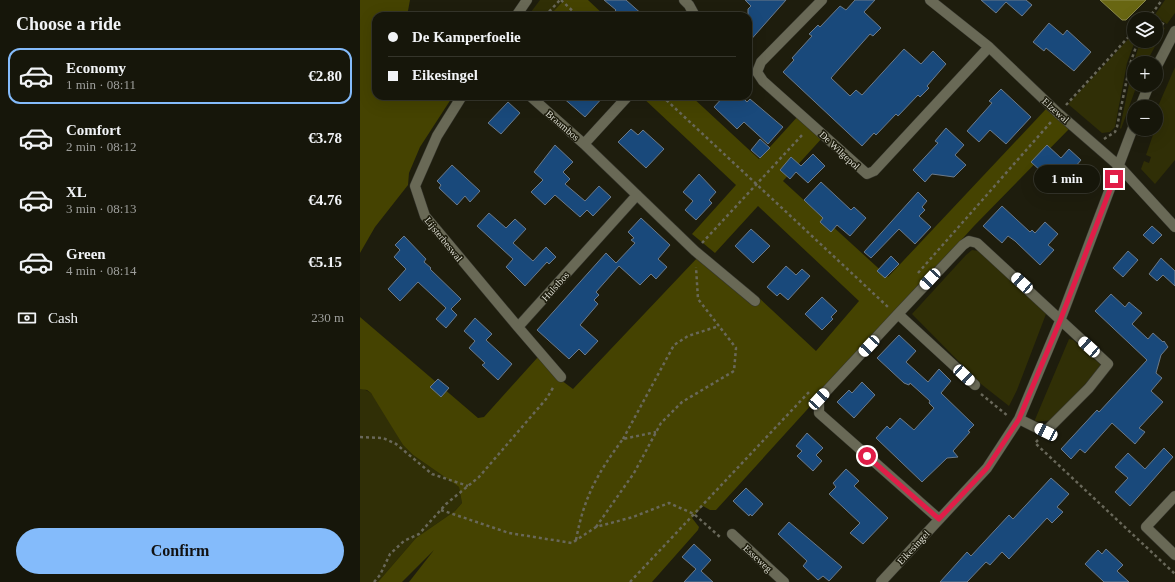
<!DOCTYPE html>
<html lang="en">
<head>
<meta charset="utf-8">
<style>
  body { margin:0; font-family:Georgia,serif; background:#1f1f13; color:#f1f3f6; height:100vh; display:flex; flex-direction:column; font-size:15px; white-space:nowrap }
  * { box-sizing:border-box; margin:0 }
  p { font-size:13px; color:#9e9f9c }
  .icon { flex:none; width:22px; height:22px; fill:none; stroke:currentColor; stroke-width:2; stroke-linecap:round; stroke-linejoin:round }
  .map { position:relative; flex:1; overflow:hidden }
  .drawer { display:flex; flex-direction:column; background:#16160a; width:360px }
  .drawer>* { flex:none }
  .banner { position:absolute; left:12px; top:12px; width:380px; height:88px; border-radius:12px; box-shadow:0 4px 16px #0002,0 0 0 1px #35352b; display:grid; align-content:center; height:88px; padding:0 16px; background:#16160a }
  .tools { position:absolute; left:767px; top:12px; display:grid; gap:8px }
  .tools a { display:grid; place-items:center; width:36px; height:36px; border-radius:50%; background:#16160a; box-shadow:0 4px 16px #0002,0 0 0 1px #35352b; font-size:20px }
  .end { position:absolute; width:18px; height:18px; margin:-9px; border:5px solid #e11d48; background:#fff; box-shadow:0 0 0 2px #fff }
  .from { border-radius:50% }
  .bubble { position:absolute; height:28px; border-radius:14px; background:#16160a; box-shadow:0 4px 16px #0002,0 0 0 1px #35352b; font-size:13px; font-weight:800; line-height:28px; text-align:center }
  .car { position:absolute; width:12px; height:24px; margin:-12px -6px; border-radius:5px; box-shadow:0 0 3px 1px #0007; background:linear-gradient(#fff 24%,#345 0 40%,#fff 0 76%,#345 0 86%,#fff 0) }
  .banner b { display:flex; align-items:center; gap:14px; height:38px; font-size:15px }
  .banner b+b { border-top:1px solid #35352b }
  .banner i { width:10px; height:10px; background:#f1f3f6 }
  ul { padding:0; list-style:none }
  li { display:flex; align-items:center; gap:12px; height:56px; margin:0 8px 6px; padding:0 8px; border:2px solid transparent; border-radius:12px }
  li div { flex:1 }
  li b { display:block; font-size:15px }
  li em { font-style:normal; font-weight:800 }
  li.selected { border-color:#84bbfb }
  li>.icon { width:36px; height:36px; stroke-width:1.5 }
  h2 { padding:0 16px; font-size:18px; line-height:48px }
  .pay { display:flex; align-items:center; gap:10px; height:44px; padding:0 16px; font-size:15px }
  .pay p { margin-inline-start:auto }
  .button { display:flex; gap:8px; margin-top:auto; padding:8px 16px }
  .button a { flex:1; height:46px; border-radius:24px; background:#84bbfb; color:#111; font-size:16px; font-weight:800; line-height:46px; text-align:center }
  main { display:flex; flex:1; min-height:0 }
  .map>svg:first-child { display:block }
  .green { fill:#302f06 }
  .forest { fill:#454301 }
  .water { fill:#686612; stroke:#8a894b }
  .building { fill:#19497b; stroke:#6c7a89 }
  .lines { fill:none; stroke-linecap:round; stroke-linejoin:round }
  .minor-casing { stroke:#36362e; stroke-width:11 }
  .path { stroke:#69685a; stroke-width:2.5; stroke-dasharray:3 3; stroke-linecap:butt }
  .minor { stroke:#696956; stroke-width:10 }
  .route { stroke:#e11d48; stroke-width:5 }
  .labels { text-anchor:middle; stroke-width:3; stroke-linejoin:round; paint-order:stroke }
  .street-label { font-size:10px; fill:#dbdbd0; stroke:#1e1d0d }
</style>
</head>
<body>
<main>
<section class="drawer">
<h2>Choose a ride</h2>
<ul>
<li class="selected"><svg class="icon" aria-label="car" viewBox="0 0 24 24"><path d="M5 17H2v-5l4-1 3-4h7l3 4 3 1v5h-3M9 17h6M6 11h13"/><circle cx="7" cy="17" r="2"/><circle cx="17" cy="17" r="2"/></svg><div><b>Economy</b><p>1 min · 08:11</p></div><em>€2.80</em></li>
<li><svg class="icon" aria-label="car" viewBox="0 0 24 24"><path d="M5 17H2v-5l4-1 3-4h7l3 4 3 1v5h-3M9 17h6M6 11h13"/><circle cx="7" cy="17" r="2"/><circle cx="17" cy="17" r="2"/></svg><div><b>Comfort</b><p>2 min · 08:12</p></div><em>€3.78</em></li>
<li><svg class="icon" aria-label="car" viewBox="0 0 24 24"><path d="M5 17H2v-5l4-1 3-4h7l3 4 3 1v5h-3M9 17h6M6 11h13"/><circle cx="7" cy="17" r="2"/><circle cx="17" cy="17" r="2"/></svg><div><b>XL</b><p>3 min · 08:13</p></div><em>€4.76</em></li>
<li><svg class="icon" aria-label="car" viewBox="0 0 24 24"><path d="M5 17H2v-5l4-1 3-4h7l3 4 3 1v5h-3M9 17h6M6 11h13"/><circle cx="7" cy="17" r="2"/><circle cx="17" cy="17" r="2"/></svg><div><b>Green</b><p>4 min · 08:14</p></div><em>€5.15</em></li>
</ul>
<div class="pay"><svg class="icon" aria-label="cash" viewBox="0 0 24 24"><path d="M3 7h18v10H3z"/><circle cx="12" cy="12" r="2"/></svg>Cash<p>230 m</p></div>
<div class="button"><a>Confirm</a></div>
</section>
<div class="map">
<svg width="815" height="582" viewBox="0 0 815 582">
  <rect width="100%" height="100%" fill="#1e1d0d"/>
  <path class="green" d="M180,0H204L189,16H168Z
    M805,0H815V13L807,24L794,16Z
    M796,23L805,28L786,63H774V85H777L761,129L760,128L773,65L779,45L781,41H796Z
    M774,33L775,41L767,63L755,127L750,132L742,133L708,104Z
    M815,67V160L795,184L781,169L784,161L789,163L791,157L786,155L794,132L793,129H796V111Z
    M612,250L619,251L681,307L686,314L657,390L649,406L621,384L552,314L606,255Z
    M709,339L713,340L742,366L692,420L674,422Z
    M2,388L11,393L18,402L43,445L53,455L99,487L102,503L95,511L56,538L18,582H0V389Z"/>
  <path class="forest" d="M0,0H50L47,16H16V96H93L60,147L49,173L48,185L15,227L0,253Z
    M204,0H228L245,16H194L191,14Z
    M281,96H331L399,159L439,115L463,137L423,181L528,277L686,109L709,129L614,226L356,510H350L343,506L332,518L339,527L338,530L292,582H49L74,550L42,582H18L56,538L95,511L102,503L99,487L53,455L43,445L11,393L7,390L0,389V317L118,418L124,417L178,357L197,377L213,389L339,256L391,304L398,297L456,351L499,301L398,206L355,253L332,234L376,185Z"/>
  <path class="water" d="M740,0H786L766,20H762Z"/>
  <path class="building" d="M244,0H266L284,16H250L256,10Z
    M385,0H426L388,43V9L391,6Z
    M495,0H515L504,12L521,28L513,36L510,34L471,78L490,96L496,90L502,95L544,49L561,64L573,51L586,64L567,86L569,88L560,97L558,95L538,116L536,114L516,135L514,133L502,146L423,72L434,60L432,58L452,36L449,34L458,25L460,27L480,6L486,10Z
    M621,0H666L672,5L662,16L646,2L636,13Z
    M689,23L703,35L707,30L731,52L714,71L686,48L684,51L673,42Z
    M641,89L671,117L646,144L630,130L619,142L607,131L632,103L629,101Z
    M201,96H244L225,117Z
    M364,96H381L387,102L390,99L423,127L408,144L384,122L377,129L354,107Z
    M148,102L160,113L141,134L128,123Z
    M586,128L604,145L595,155L606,165L594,177L572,174L565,182L553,170L578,143L575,141Z
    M271,129L278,135L283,130L304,149L286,168L258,142Z
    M400,139L410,148L400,158L391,150Z
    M195,145L213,162L203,172L210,179L205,184L225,201L239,186L251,197L233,216L227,210L220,217L195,195L185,205L171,192L183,180L174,172Z
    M687,145L701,158L709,149L721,160L710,173L720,182L712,191L708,189L705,193L671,162Z
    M453,154L465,166L448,183L436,172L430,179L420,170L431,157L441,166Z
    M92,165L120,191L110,202L105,196L97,205L79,188L81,185L77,181Z
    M339,174L356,192L349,200L352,203L336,220L325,210L333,201L323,192Z
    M461,182L491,210L494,207L506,218L490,236L477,225L471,232L460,222L463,218L444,200Z
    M558,192L567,201L562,207L565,210L559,216L571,227L555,244L539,229L511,258L504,252Z
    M642,206L670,232L672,230L675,233L685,222L698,234L688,245L694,250L680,265L655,241L648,236L642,243L623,226Z
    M129,213L146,228L155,219L166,229L153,243L173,261L186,247L196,257L189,264L187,262L165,286L146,267L153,259L117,226Z
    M281,218L310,245L298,259L307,267L296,279L291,274L280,285L259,266L236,292L239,295L234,300L238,304L220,325L238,341L225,355L219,349L209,359L177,330L246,253L256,263L275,243L271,240L274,238L268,232Z
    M792,226L802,235L793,244L783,235Z
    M391,229L410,246L393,263L375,246Z
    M44,236L66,259L64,262L71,268L70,269L101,299L91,309L97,315L86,328L76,319L86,308L58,282L40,301L28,289L46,269L34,257L40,250L35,245Z
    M768,251L778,260L763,277L753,268Z
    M531,256L539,264L525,278L517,271Z
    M801,258L815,271V286L803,275L797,281L789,274Z
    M426,266L436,275L442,269L450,276L428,300L420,293L417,296L407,287Z
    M751,294L765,307L769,302L782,313L772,324L788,339L793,333L803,342L804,341L808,347L801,355L796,373L802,378L791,391L803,402L779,428L785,432L775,444L752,423L725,453L720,449L711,459L701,449L737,410L739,412L787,360L735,311Z
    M462,297L477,311L471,317L473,319L462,330L445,314Z
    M115,318L132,334L126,340L152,364L138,380L122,365L125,363L109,348L115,341L104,331Z
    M539,335L556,351L546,362L568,382L579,369L591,381L581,393L614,425L608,431L610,432L593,451L598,457L587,458L562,482L516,438L527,426L530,429L540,418L554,430L574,408L569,403L570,401L550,383L549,385L544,383L517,358Z
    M78,379L89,388L81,397L70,387Z
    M502,382L515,395L494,418L477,402L489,390L492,393Z
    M447,433L463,448L456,455L462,461L453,471L437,456L442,451L436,446Z
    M804,448L813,457L770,506L755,492L768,478L755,467L768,453L785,469Z
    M486,469L499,481L494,486L528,518L503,544L490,533L500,523L469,494L476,487L473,483Z
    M691,478L709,494L697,507L703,512L692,523L687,518L649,559L642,552L630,565L626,562L607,582H580L607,552L611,556L649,515L653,519Z
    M386,488L403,504L392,516L390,514L389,516L373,501Z
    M429,522L482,567L469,581L463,576L458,580L443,566L447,561L418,534Z
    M334,544L351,560L341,571L353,582H324L336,569L322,557Z
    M746,549L763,565L757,571L769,582H744L725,564L738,550L742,554Z"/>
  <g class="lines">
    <g class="minor-casing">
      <path id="minor" d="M324,0L329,5L335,16
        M462,0L401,62L397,72L403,81L507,174L514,171L629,47
        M570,0L629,47L698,113L759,166L815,227
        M156,16L167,0
        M796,68L815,31
        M102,96L77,136L55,186L65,216L158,327
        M170,96L224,144L335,251L395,301
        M780,107L789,85
        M224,144L268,96
        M538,314L603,245L609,241L617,243L748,364L729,388L685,432L659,419
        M201,377L158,327L277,195
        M815,496L786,527L815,555
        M579,519L459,413V399L538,314L615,385
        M372,534L424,582
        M521,582L627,468L659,419L700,321L774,125"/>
    </g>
    <path class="path" d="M201,0L218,16
      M185,16L200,0
      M788,19L802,0
      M796,20L805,25
      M302,96L528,307
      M706,105L774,31
      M744,139L755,132L757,127L770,64L778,41
      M342,243L444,133
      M558,273L691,122
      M621,394L648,416
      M0,437L23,438L36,444L72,474L108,486
      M263,439L314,345L328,336L359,326
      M678,440L675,443L815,574
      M81,510L149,533L212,543L236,527L273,517L309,503L334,514L360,537
      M236,527L274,473L301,423L322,402L374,371L376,348L338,299L336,267
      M216,540C224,497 237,474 263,439L296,432
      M14,582L20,575L30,554L44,541L59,534L86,504L119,477L187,398L194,386
      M270,582L449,392"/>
    <use href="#minor" class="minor"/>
  </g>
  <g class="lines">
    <path class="route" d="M507,456L579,519L627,468L659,419L700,321L754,179"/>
  </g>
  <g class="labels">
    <g class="street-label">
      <text transform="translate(696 110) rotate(42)" y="4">Elzewal</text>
      <text transform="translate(203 125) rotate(41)" y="4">Braambos</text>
      <text transform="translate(480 150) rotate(43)" y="4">De Wilgepol</text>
      <text transform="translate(84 239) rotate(51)" y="4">Lijsterbeswal</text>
      <text transform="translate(195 286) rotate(-48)" y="4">Hulstbos</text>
      <text transform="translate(553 547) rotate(-47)" y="4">Eikesingel</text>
      <text transform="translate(398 558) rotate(43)" y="4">Esseweg</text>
    </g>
  </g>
</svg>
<div class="tools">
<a><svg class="icon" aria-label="layers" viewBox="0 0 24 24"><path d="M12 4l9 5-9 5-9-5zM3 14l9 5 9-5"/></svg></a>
<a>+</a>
<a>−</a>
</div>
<i class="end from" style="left:507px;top:456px"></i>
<i class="end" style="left:754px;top:179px"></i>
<div class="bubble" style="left:674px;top:165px;width:66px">1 min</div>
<i class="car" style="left:570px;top:279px;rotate:223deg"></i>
<i class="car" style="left:662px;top:283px;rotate:312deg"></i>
<i class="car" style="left:509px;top:346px;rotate:223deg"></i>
<i class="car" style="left:729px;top:347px;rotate:312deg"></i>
<i class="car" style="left:604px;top:375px;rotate:133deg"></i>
<i class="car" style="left:459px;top:399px;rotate:43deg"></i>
<i class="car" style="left:686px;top:432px;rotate:297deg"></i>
<div class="banner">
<b><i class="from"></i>De Kamperfoelie</b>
<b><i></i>Eikesingel</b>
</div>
</div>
</main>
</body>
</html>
